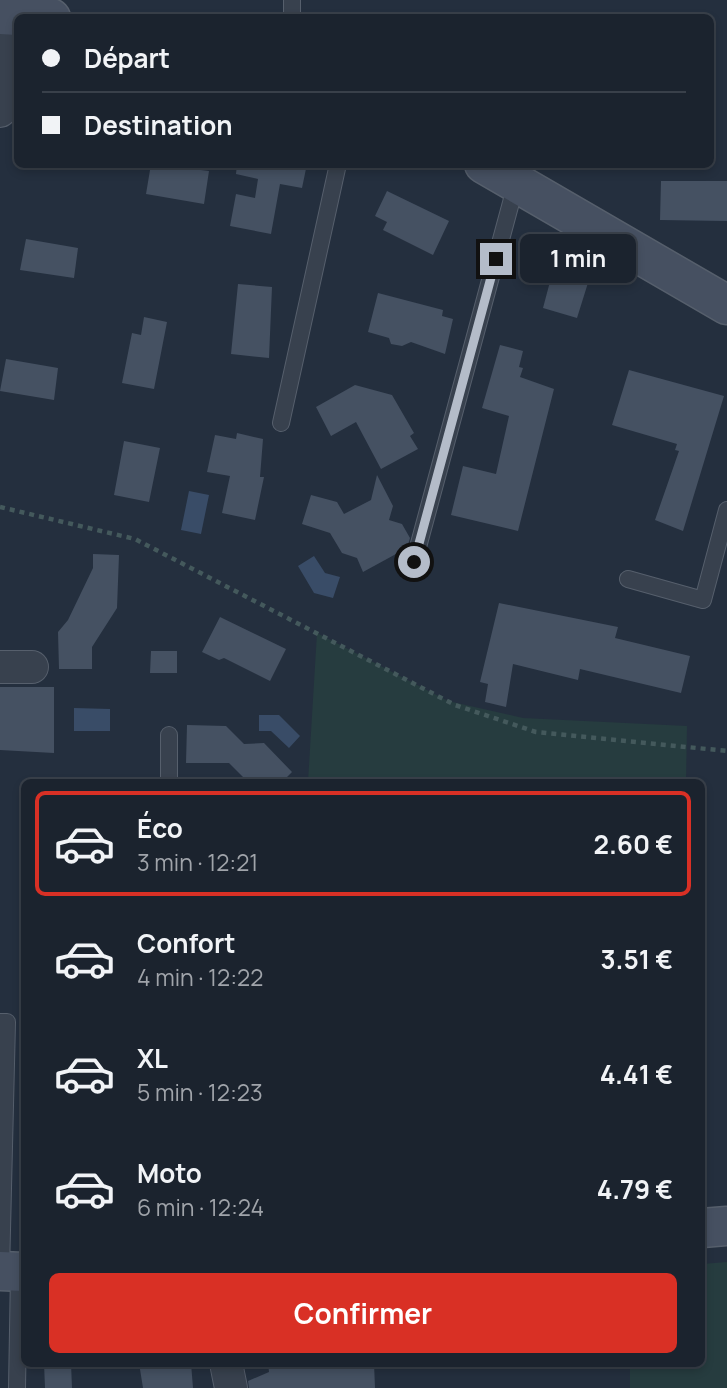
<!DOCTYPE html>
<html lang="fr">
<head>
<meta charset="utf-8">
<style>
  body { margin:0; font-family:Manrope,sans-serif; background:#282f3a; color:#f1f3f6; height:100vh; display:flex; flex-direction:column; font-size:26px; white-space:nowrap }
  * { box-sizing:border-box; margin:0 }
  p { font-size:23px; color:#a0a4aa }
  .icon { flex:none; width:38px; height:38px; fill:none; stroke:currentColor; stroke-width:2; stroke-linecap:round; stroke-linejoin:round }
  .map { position:relative; flex:1; overflow:hidden }
  .details { position:absolute; left:21px; top:779px; width:684px; height:588px; display:flex; flex-direction:column; background:#1b232e; border-radius:10px; box-shadow:0 4px 10px #0003,0 0 0 2px #39404a }
  .details>* { flex:none }
  .guide { position:absolute; left:14px; top:14px; width:700px; height:154px; border-radius:10px; box-shadow:0 4px 10px #0003,0 0 0 2px #39404a; display:grid; align-content:center; height:154px; padding:0 28px; background:#1b232e }
  .end { position:absolute; width:32px; height:32px; margin:-16px; border:9px solid #b4bcc9; background:#111; box-shadow:0 0 0 4px #111 }
  .from { border-radius:50% }
  .bubble { position:absolute; height:49px; border-radius:10px; background:#1b232e; box-shadow:0 4px 10px #0003,0 0 0 2px #39404a; font-size:23px; font-weight:700; line-height:49px; text-align:center }
  .guide b { display:flex; align-items:center; gap:24px; height:66px; font-size:26px }
  .guide b+b { border-top:2px solid #39404a }
  .guide i { width:18px; height:18px; background:#f1f3f6 }
  ul { padding:12px 0 0; list-style:none }
  li { display:flex; align-items:center; gap:21px; height:105px; margin:0 14px 10px; padding:0 14px; border:4px solid transparent; border-radius:10px }
  li div { flex:1 }
  li b { display:block; font-size:26px }
  li em { font-style:normal; font-weight:700 }
  li.on { border-color:#d93025 }
  li>.icon { width:63px; height:63px; stroke-width:1.5 }
  .cta { display:flex; gap:14px; margin-top:auto; padding:14px 28px }
  .cta a { flex:1; height:80px; border-radius:10px; background:#d93025; color:#fff; font-size:28px; font-weight:700; line-height:80px; text-align:center }
  .map>svg:first-child { display:block }
  .green { fill:#263c3f }
  .water { fill:#394c67 }
  .building { fill:#455162 }
  .lines { fill:none; stroke-linecap:round; stroke-linejoin:round }
  .lane-casing { stroke:#565f6c; stroke-width:18 }
  .street-casing { stroke:#565f6c; stroke-width:34 }
  .secondary-casing { stroke:#565f6c; stroke-width:41 }
  .path { stroke:#44595c; stroke-width:4.5; stroke-dasharray:5 5; stroke-linecap:butt }
  .lane { stroke:#38414e; stroke-width:16 }
  .street { stroke:#38414e; stroke-width:32 }
  .secondary { stroke:#465061; stroke-width:38 }
  .route { stroke:#b4bcc9; stroke-width:9 }
</style>
</head>
<body>
<div class="map">
<svg width="727" height="1388" viewBox="0 0 727 1388">
  <rect width="100%" height="100%" fill="#242f3e"/>
  <path class="green" d="M317,633L448,701L523,718L687,726L686,782H308Z
    M727,1262V1388H630V1363H702V1264Z"/>
  <path class="water" d="M189,491L209,495L201,534L181,530Z
    M314,556L325,573L340,577L333,598L314,593L298,566Z
    M74,708L110,709V731H74Z
    M259,715H279L300,736L289,748L271,731H259Z"/>
  <path class="building" d="M151,164L209,171L204,204L146,194Z
    M237,164H307L302,188L280,184L271,234L230,226L236,194L255,198L258,179L236,174Z
    M661,181H727V221L660,220Z
    M387,191L449,221L433,255L383,230L387,222L375,216Z
    M26,239L78,248L74,278L20,270Z
    M556,259L592,270L577,318L543,308Z
    M238,284L272,287L269,358L231,354Z
    M378,293L443,310L442,316L453,319L445,354L411,342L402,346L391,344L389,338L368,332Z
    M144,317L167,322L154,389L122,383L132,333L141,335Z
    M500,345L523,351L519,367L523,368L520,377L554,389L518,531L451,515L463,466L496,474L509,416L482,408Z
    M6,359L58,368L54,400L0,391Z
    M629,370L724,396L683,531L655,520L679,451L675,450L677,444L612,425Z
    M355,385L392,395L414,433L410,436L418,449L381,469L356,422L331,436L316,407Z
    M237,433L263,439L260,477H264L255,520L222,513L230,476L207,472L215,435L236,439Z
    M124,441L160,448L149,502L114,495Z
    M377,475L393,506L389,520L402,524L410,538L407,548L363,572L357,558L342,553L330,533L302,524L311,495L337,502L344,514L371,500Z
    M93,554L119,555L117,608L92,647V669H59L58,632L68,620L93,568Z
    M499,603L618,627L615,638L690,656L681,693L580,669L578,680L513,664L506,707L485,702L488,684L480,682Z
    M220,617L286,649L270,681L224,658L219,660L202,652Z
    M151,651H177V673H150Z
    M0,687H54V753L0,750Z
    M187,725L226,726L244,744L264,743L292,772L282,782H248L229,763H186Z
    M44,1363H71L72,1388H45Z
    M139,1363H191L193,1388H143Z
    M268,1363H374L375,1388H249L248,1381L269,1372Z"/>
  <g class="lines">
    <g class="lane-casing">
      <path id="lane" d="M292,18V0
        M281,423L338,164
        M414,562L516,184
        M628,579L703,600L727,510
        M169,782V735
        M0,1022H7L1,1271
        M17,1388L19,1272"/>
    </g>
    <g class="street-casing">
      <path id="street" d="M0,111L17,15
        M0,667H32
        M226,1363L231,1388"/>
    </g>
    <g class="secondary-casing">
      <path id="secondary" d="M0,15L51,18
        M484,164L727,305
        M702,1228L727,1226
        M0,1271L24,1272"/>
    </g>
    <path class="path" d="M0,507L135,539L455,705L536,732L727,751"/>
    <use href="#lane" class="lane"/>
    <use href="#street" class="street"/>
    <use href="#secondary" class="secondary"/>
  </g>
  <g class="lines">
    <path class="route" d="M414,562L496,259"/>
  </g>
</svg>
<i class="end from" style="left:414px;top:562px"></i>
<i class="end" style="left:496px;top:259px"></i>
<div class="bubble" style="left:520px;top:234px;width:116px">1 min</div>
<div class="guide">
<b><i class="from"></i>Départ</b>
<b><i></i>Destination</b>
</div>
<section class="details">
<ul>
<li class="on"><svg class="icon" aria-label="car" viewBox="0 0 24 24"><path d="M5 17H2v-5l4-1 3-4h7l3 4 3 1v5h-3M9 17h6M6 11h13"/><circle cx="7" cy="17" r="2"/><circle cx="17" cy="17" r="2"/></svg><div><b>Éco</b><p>3 min · 12:21</p></div><em>2.60 €</em></li>
<li><svg class="icon" aria-label="car" viewBox="0 0 24 24"><path d="M5 17H2v-5l4-1 3-4h7l3 4 3 1v5h-3M9 17h6M6 11h13"/><circle cx="7" cy="17" r="2"/><circle cx="17" cy="17" r="2"/></svg><div><b>Confort</b><p>4 min · 12:22</p></div><em>3.51 €</em></li>
<li><svg class="icon" aria-label="car" viewBox="0 0 24 24"><path d="M5 17H2v-5l4-1 3-4h7l3 4 3 1v5h-3M9 17h6M6 11h13"/><circle cx="7" cy="17" r="2"/><circle cx="17" cy="17" r="2"/></svg><div><b>XL</b><p>5 min · 12:23</p></div><em>4.41 €</em></li>
<li><svg class="icon" aria-label="car" viewBox="0 0 24 24"><path d="M5 17H2v-5l4-1 3-4h7l3 4 3 1v5h-3M9 17h6M6 11h13"/><circle cx="7" cy="17" r="2"/><circle cx="17" cy="17" r="2"/></svg><div><b>Moto</b><p>6 min · 12:24</p></div><em>4.79 €</em></li>
</ul>
<div class="cta"><a>Confirmer</a></div>
</section>
</div>
</body>
</html>
